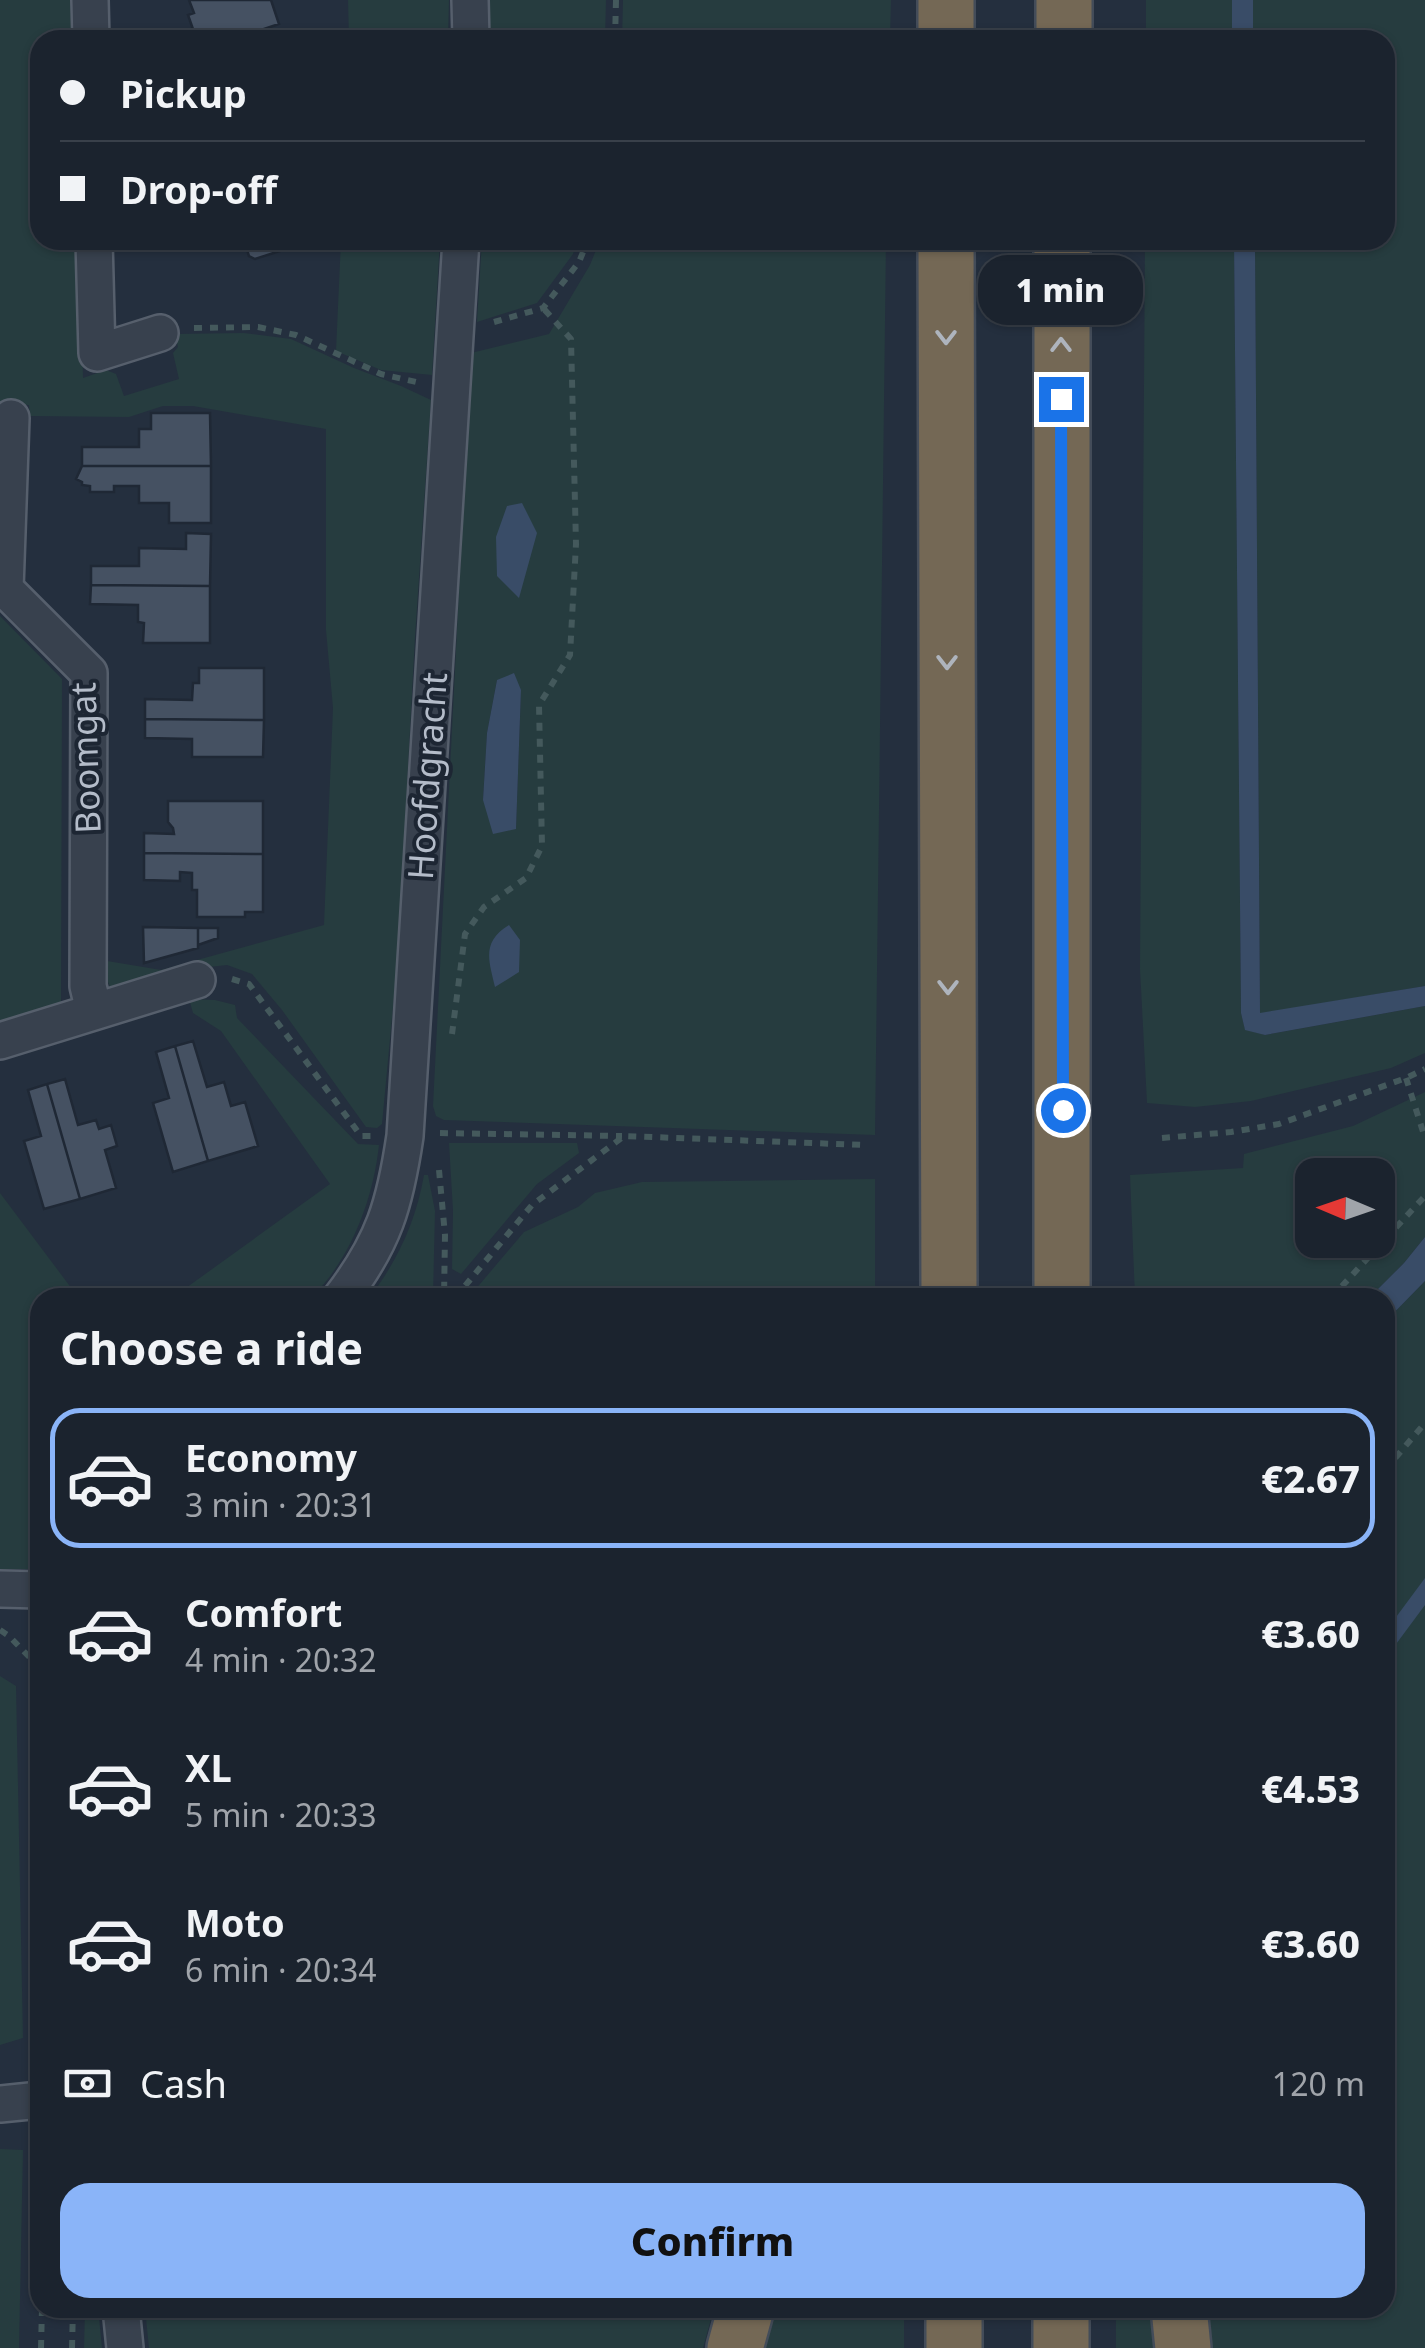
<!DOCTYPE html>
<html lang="en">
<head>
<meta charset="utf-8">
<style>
  body { margin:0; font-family:"Noto Sans",sans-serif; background:#282f3a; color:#f1f3f6; height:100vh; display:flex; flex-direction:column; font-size:38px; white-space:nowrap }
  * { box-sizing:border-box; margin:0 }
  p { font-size:32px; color:#a0a4aa }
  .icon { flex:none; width:55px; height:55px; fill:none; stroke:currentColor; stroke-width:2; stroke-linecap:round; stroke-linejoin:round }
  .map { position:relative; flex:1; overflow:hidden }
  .drawer { position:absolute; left:30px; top:1288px; width:1365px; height:1030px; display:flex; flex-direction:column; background:#1b232e; border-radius:30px; box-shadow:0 2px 8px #0004,0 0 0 2px #39404a }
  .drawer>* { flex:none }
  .banner { position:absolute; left:30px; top:30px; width:1365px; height:220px; border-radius:30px; box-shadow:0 2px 8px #0004,0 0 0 2px #39404a; display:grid; align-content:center; height:220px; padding:0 30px; background:#1b232e }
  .needle { width:65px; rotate:272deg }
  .fabs { position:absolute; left:1295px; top:1158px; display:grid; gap:20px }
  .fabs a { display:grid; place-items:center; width:100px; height:100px; border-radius:20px; background:#1b232e; box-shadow:0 2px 8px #0004,0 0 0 2px #39404a; font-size:50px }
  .end { position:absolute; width:45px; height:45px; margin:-22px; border:12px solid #1a73e8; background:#fff; box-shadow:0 0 0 5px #fff }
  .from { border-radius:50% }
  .bubble { position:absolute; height:70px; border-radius:30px; background:#1b232e; box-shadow:0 2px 8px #0004,0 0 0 2px #39404a; font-size:32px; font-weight:800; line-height:70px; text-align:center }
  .banner b { display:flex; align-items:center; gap:35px; height:95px; font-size:38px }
  .banner b+b { border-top:2px solid #39404a }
  .banner i { width:25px; height:25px; background:#f1f3f6 }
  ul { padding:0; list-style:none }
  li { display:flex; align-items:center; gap:30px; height:140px; margin:0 20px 15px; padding:0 10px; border:5px solid transparent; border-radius:30px }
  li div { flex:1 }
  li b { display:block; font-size:38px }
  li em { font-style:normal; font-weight:800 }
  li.current { border-color:#8ab4f8 }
  li>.icon { width:90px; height:90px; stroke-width:1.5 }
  h2 { padding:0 30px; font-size:45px; line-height:120px }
  .pay { display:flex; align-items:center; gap:25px; height:110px; padding:0 30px; font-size:38px }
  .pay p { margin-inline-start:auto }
  .action { display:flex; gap:20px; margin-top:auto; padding:20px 30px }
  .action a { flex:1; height:115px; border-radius:30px; background:#8ab4f8; color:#111; font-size:40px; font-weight:800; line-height:115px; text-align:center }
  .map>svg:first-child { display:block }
  .green { fill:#263c3f; fill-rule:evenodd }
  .water { fill:#394c67 }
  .building { fill:#455162; stroke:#1f2835; stroke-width:2.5 }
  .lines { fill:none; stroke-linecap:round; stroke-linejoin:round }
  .minor-casing { stroke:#565f6c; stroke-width:40 }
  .motorway-casing { stroke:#434c59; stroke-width:60 }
  .path { stroke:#44595c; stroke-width:6; stroke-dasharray:8 8; stroke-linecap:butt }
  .minor { stroke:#38414e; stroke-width:35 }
  .motorway { stroke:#746855; stroke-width:55 }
  .oneway { stroke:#aeb4bd }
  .route { stroke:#1a73e8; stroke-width:12 }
  .labels { text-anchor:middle; stroke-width:8; stroke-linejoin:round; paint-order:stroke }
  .street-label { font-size:35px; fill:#b4bcc9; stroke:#1d2633 }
</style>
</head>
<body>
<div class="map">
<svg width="1425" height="2348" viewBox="0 0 1425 2348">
  <rect width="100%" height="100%" fill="#242f3e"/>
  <path class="green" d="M0,0H74L75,40H40V240H80L83,378L106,370L116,374L124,396L179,379L173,353L178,347L175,334L244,333L291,339L354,368L401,386L431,400L415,637L398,954L382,1124L377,1128L366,1127L282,1010L252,974L227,965L192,969L111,989L105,975L107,961L161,970L324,925L333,708L326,630V429L193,406H163L129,417L30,416L29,405L0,404Z
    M348,0H449L448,40H349Z
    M489,0H606L605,40H490Z
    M623,0H891L890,40H622Z
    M1146,0H1232V40H1146Z
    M1253,0H1425V986L1260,1014L1255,240H1385V40H1253Z
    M341,240H440L432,375L381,370L336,351Z
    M482,240H578L573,254L537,303L477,322Z
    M600,240H886L875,1135L444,1120L436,1116L433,1106L471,353L549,334L590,265ZM497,680L521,690L516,828L483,800L487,733Z
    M1145,240H1234L1241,1013L1245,1029L1265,1035L1425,1006V1053L1391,1068L1251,1101L1195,1107L1147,1103L1140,969Z
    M0,616L62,679L61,1005L0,1025Z
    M189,999L215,1000L235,1005L237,1018L358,1144L379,1145C373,1200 351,1258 312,1297L172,1298L330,1184L221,1031L193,1013Z
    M1425,1092V1237L1404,1263L1370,1297H1135L1130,1175L1243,1168L1244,1154L1353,1126ZM1312,1175H1378V1240H1312Z
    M449,1143H577L579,1153L537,1184L461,1274L452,1269L453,1211Z
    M424,1175H428L435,1211L433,1297H370C398,1260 416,1221 424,1175Z
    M875,1179V1297H469L524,1232L578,1207L595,1193L642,1182Z
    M0,1193L78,1297L40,1298V1569H0Z
    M1425,1281V2348H1207L1203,2308H1385V1322Z
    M0,1676L16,1686L23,2038L0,2045Z
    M0,2149L23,2150L19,2348H0Z
    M85,2308H98L102,2348H84Z
    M145,2308H714L703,2348H149Z
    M762,2308H904V2348H751Z
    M1116,2308H1151L1154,2348H1116Z"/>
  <path class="water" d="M1232,0H1253V40H1232Z
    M1234,240H1255L1260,1013L1425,986V1006L1265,1035L1245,1030L1241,1013Z
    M522,503L537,533L519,598L497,576L496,537L507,506Z
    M514,673L521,690L516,829L493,834L483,800L487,733L497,680Z
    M509,925L520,940L519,972L495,987C489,961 481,942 509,925Z
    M1425,1237V1281L1385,1322V1298L1370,1297L1404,1263Z
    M1425,1578V1605L1385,1659V1632Z"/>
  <path class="building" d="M189,0H271L279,24L231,40H169L194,32L188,15L194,13Z
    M268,28L272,40H231Z
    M161,240H190L164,249Z
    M212,240H291V242L289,248L255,259L249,256L244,240L215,250Z
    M151,413H210L211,466H82V447H139V429H151Z
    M82,466H211V523H169V503H139V486H114V492H90V486L82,485V482L76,479Z
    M186,533L211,534L210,586L91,585V566H139V548L186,549Z
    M91,585L210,586V643H143L144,623L138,622V605L90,604Z
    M199,668H264V720L145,719V699L192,700L193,683H199Z
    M145,719L264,720L263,757H192V739L145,738Z
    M168,801H263V854L144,853V833L174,834L173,828L168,822Z
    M144,853L263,854V912H245V917H197V890H192V873L180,872V881L144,880Z
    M143,927L198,928V948L144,963Z
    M198,928H218V938L198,945Z
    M193,1041L207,1087L224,1082L231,1106L245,1102L258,1146L208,1161L175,1046Z
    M175,1046L208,1161L173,1172L153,1103L169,1098L156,1052Z
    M65,1079L78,1125L96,1120L99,1129L111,1125L117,1146L105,1150L116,1188L80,1199L47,1084Z
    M47,1084L80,1199L44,1209L24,1141L41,1136L28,1090Z"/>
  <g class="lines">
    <g class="minor-casing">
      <path id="minor" d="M90,0L91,40
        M470,0L471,40
        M94,240L97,353L160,333
        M11,418L5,589L89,673L88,986L94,1011
        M0,1041L197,980
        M341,1298C384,1242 395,1204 405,1136L461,240
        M0,1589L40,1590
        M0,2104L40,2100
        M121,2308L125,2348"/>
    </g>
    <g class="motorway-casing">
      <path id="motorway" d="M946,0V40
        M1064,40V0
        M946,240L949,1298
        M1062,240V1298
        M954,2308V2348
        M1061,2308V2348
        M1179,2308L1183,2348
        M735,2348L746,2308"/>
    </g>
    <path class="path" d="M615,40L616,0
      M494,322L543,308L579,262L588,240
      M194,328L258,327L296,335L381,374L416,382
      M232,979L249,984L361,1136H372
      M452,1034L465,934L484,907L526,878L542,846L539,705L570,655L576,544L571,339L543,308
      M1406,1078L1425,1138
      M440,1133L622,1136
      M1162,1138L1231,1132L1279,1124L1406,1078L1425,1069
      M439,1170L445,1235L444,1298
      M455,1298L532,1205L624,1136L864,1145
      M1331,1298L1425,1196
      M1385,1470L1425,1423
      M0,1630L9,1636L40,1668
      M41,2348L42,2308
      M72,2348L73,2308"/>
    <use href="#minor" class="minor"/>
    <use href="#motorway" class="motorway"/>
  </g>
  <defs><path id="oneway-chevron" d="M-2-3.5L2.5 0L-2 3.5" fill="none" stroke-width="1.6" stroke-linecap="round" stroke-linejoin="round" transform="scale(2.5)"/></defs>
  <g class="oneway">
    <use href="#oneway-chevron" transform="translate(946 337) rotate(90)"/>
    <use href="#oneway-chevron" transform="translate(1061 345) rotate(-90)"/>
    <use href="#oneway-chevron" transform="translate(947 662) rotate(90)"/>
    <use href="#oneway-chevron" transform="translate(948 987) rotate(90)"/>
  </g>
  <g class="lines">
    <path class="route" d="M1061,399L1063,1110"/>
  </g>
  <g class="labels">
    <g class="street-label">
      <text transform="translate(86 758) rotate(-92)" y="12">Boomgat</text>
      <text transform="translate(428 776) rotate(-86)" y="12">Hoofdgracht</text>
    </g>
  </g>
</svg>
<div class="fabs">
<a><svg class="needle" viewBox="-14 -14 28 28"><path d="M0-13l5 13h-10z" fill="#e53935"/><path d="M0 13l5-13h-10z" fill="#a0a4aa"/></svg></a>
</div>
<i class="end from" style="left:1063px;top:1110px"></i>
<i class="end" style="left:1061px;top:399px"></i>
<div class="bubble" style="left:978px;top:255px;width:165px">1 min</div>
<div class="banner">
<b><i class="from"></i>Pickup</b>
<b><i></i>Drop-off</b>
</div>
<section class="drawer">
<h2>Choose a ride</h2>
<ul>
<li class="current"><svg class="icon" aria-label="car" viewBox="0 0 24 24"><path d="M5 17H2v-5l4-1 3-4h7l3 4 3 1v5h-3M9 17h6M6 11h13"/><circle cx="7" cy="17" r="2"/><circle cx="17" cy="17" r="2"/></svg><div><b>Economy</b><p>3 min · 20:31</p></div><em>€2.67</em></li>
<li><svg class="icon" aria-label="car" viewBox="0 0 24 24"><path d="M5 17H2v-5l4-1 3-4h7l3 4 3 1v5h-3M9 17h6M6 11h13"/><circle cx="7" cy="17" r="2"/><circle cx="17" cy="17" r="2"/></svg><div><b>Comfort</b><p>4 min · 20:32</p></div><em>€3.60</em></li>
<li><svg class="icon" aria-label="car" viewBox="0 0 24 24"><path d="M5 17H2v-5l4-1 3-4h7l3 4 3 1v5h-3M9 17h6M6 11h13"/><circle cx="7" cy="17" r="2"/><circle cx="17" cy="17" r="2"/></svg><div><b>XL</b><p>5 min · 20:33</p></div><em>€4.53</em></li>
<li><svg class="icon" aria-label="car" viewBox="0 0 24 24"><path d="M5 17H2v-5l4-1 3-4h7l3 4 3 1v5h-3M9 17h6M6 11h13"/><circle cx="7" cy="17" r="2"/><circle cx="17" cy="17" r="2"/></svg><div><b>Moto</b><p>6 min · 20:34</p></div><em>€3.60</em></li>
</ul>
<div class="pay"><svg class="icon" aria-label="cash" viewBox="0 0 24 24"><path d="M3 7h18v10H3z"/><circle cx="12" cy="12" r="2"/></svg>Cash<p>120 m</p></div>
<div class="action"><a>Confirm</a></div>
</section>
</div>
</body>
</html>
